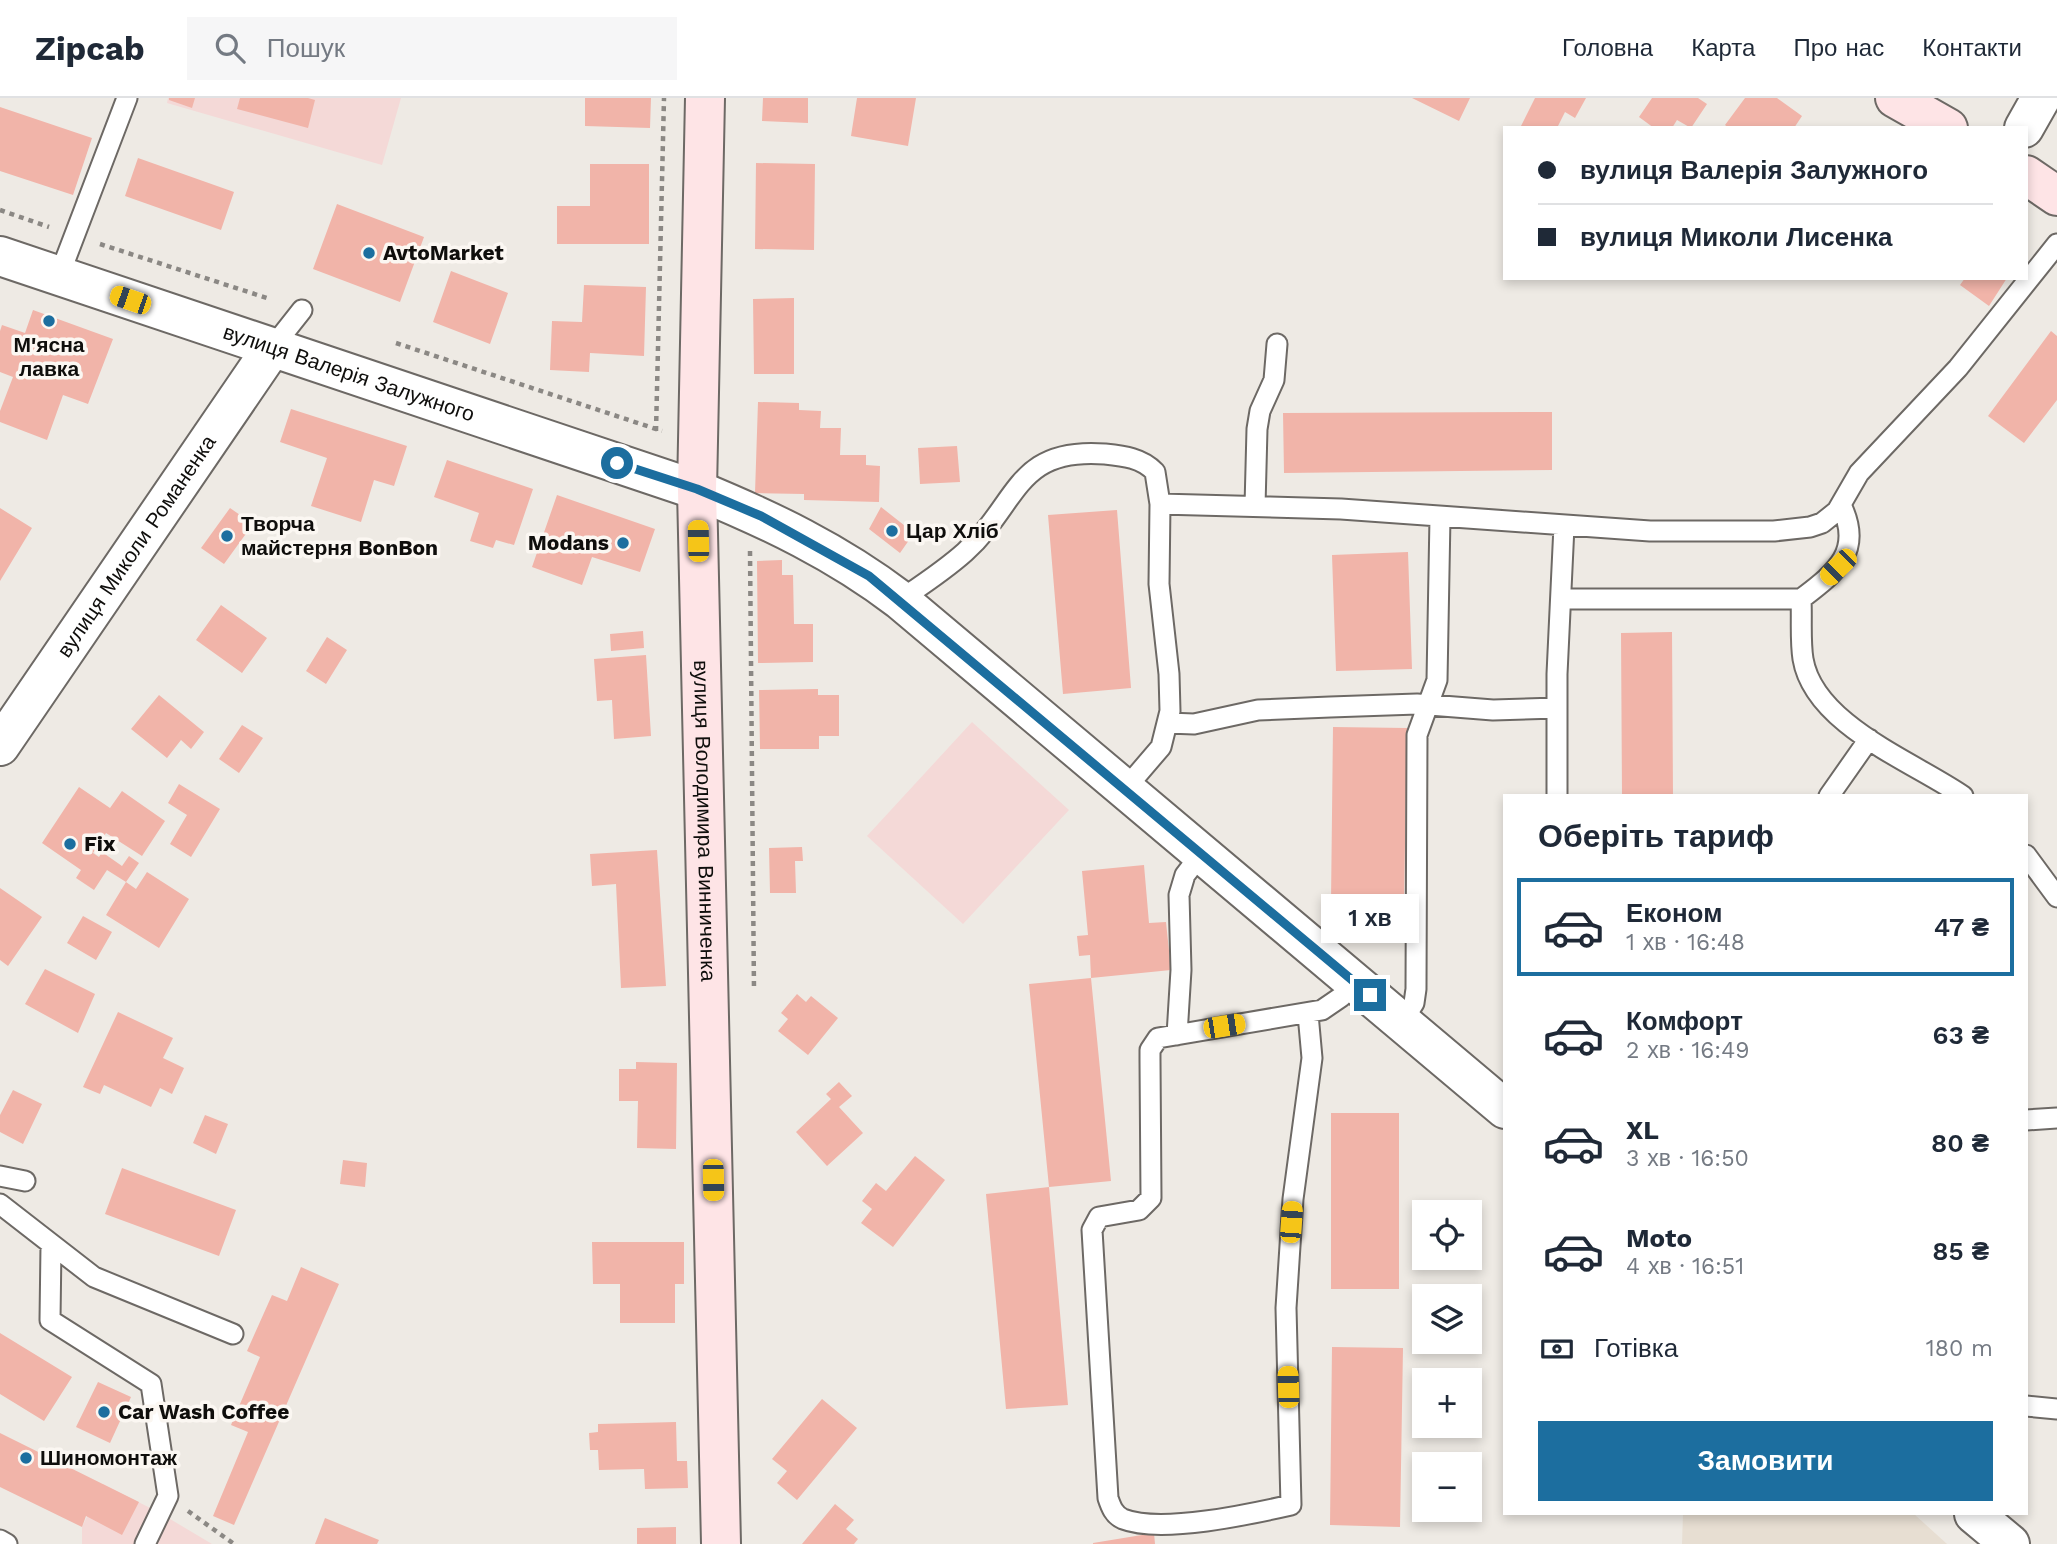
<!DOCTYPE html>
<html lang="uk">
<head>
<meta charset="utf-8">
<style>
  body { margin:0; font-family:"Work Sans",sans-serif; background:#f6f6f7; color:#1f2937; height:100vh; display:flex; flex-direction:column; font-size:26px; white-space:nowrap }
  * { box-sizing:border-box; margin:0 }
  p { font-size:23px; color:#747a83 }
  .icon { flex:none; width:38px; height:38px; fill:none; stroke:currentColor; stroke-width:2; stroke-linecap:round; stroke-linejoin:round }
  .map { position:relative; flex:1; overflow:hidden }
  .sheet { position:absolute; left:1503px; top:696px; width:525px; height:721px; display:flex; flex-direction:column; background:#fff; border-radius:0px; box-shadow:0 4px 10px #0003 }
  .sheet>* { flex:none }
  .guide { position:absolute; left:1503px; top:28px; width:525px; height:154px; border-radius:0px; box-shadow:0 4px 10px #0003; display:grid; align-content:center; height:154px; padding:0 35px; background:#fff }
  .fabs { position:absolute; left:1412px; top:1102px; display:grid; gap:14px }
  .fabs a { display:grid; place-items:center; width:70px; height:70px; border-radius:0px; background:#fff; box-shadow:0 4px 10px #0003; font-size:35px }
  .end { position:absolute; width:32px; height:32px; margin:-16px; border:9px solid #1c6e9f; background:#fff; box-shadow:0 0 0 4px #fff }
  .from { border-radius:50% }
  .bubble { position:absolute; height:49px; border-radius:0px; background:#fff; box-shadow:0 4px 10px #0003; font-size:23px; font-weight:600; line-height:49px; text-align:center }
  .car { position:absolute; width:21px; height:42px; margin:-21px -10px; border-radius:9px; box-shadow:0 0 5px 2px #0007; background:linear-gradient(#f5c518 24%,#345 0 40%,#f5c518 0 76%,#345 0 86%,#f5c518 0) }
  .guide b { display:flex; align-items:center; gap:24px; height:66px; font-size:26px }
  .guide b+b { border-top:2px solid #e0e1e3 }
  .guide i { width:18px; height:18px; background:#1f2937 }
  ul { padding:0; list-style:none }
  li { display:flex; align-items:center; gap:21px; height:98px; margin:0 14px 10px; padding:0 21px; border:4px solid transparent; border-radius:0px }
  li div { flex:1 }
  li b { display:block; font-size:26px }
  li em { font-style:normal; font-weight:600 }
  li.on { border-color:#1c6e9f }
  li>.icon { width:63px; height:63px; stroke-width:1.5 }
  h2 { padding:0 35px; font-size:32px; line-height:84px }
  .pay { display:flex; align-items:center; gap:18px; height:77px; padding:0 35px; font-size:26px }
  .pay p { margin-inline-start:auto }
  .button { display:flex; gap:14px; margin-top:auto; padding:14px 35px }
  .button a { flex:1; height:80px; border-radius:0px; background:#1c6e9f; color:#fff; font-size:28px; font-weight:600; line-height:80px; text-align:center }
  header { display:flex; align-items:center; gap:42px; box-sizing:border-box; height:98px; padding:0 35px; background:#fff; border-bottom:2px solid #e0e1e3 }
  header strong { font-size:33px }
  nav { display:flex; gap:38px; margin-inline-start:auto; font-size:24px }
  .search { width:490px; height:63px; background:#f6f6f7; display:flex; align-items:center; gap:18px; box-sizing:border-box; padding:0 24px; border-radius:0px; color:#747a83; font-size:26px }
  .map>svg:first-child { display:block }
  .industrial { fill:#f4d9d7 }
  .built { fill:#e7ded2 }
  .building { fill:#f1b4a9 }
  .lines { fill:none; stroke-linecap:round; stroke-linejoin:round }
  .lane-casing { stroke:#6d6965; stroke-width:23 }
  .street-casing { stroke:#6d6965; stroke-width:42 }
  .secondary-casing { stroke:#6d6965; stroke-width:42 }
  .path { stroke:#8b8884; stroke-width:4.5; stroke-dasharray:5 5; stroke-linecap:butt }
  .lane { stroke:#fff; stroke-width:19 }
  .street { stroke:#fff; stroke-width:38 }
  .secondary { stroke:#fee4e6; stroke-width:38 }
  .route { stroke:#1c6e9f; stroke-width:9 }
  .poi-dot { fill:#1c6e9f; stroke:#fbf7f2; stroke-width:2.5 }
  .labels { text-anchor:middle; stroke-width:7; stroke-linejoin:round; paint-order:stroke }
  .poi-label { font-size:21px; font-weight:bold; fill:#0f0e0c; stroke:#fbf7f2; text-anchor:start }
  .street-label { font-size:21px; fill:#0f0e0c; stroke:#fbf7f2 }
</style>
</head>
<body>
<header>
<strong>Zipcab</strong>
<div class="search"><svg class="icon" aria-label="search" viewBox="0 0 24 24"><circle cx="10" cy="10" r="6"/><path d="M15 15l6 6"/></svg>Пошук</div>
<nav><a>Головна</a><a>Карта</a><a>Про нас</a><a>Контакти</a></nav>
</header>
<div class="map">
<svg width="2057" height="1446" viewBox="0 0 2057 1446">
  <rect width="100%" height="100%" fill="#eeeae4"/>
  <path class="industrial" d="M168,0H401L382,67L167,5Z
    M972,624L1069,712L963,826L867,738Z
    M103,1386L160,1415L212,1446H82V1429Z"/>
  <path class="built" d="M1683,1416H1914L1947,1446H1682Z"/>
  <path class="building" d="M169,0H195L192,10L169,2Z
    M240,0H308L315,2L308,30L237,11Z
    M585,0H651L650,30L585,28Z
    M763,0H808V25L762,23Z
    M857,0H916L908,48L851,38Z
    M1412,0H1470L1459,23Z
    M1535,0H1586L1575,20L1565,14L1557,30H1520Z
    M1652,0H1698L1707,6L1691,30L1677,22L1672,30H1654L1639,19Z
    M1745,0H1777L1802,18L1794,30H1729L1725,27Z
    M0,9L92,40L73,97L0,73Z
    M138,60L234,94L221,132L125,98Z
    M756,65L815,66L814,152L755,151Z
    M590,66H649V146H557V108H590Z
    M337,106L424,139L400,204L313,171Z
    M451,173L508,195L490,246L433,224Z
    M1965,180H2007L1989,208L1960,187Z
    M584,187L646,189L644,258L590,255L589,274L550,272L552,223L582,224Z
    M794,200V276H754L753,201Z
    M33,212L113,241L88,306L63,297L47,342L0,324V313L13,279L0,274V233L2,227L25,235Z
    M2051,233L2057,238V302L2024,345L1988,318Z
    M758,304L799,305V312L821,313L820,330H841L840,357H866V367L880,368L879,404L804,402V396L755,395Z
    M291,311L407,348L394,388L374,382L361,424L311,408L327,360L280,344Z
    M1552,314V372L1284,375L1283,315Z
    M957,348L960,384L920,386L918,350Z
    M447,362L533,391L514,447L496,442L493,450L470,443L479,415L434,399Z
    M557,397L655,431L640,474L592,459L582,487L532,469Z
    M881,409L914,435L900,455L869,431Z
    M0,410L32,430L0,483Z
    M230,410L253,426L224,466L201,450Z
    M1117,412L1131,590L1063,596L1048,417Z
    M1408,454L1412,571L1336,573L1332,457Z
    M782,462V477H793L794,526H813V564L758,565L757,463Z
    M221,507L267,540L242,575L196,542Z
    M643,533L644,550L611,553L610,536Z
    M1672,534L1673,698H1622L1621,535Z
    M327,539L347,552L326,586L306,573Z
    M646,557L651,638L614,641L612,602L597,603L594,561Z
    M818,591V597H839V638H819V651H760L759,592Z
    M159,597L204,634L191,651L181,642L167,660L131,631Z
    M242,627L263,640L239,675L219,661Z
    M1333,629L1407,630L1404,805L1331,804Z
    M179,686L220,711L191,759L170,746L187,717L168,705Z
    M79,689L110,710L122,693L165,723L142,758L106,735L93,755L99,759L102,754L122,768L129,758L139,765L126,784L107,772L94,792L76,780L81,772L42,745Z
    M802,749L803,763H795L796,795H770L769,750Z
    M657,752L666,888L621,890L616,786L592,788L590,756Z
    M1144,767L1149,825L1166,824L1171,872L1091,880L1090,857L1079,858L1077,838L1088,837L1082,773Z
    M147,774L189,801L159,850L106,817L126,784L136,791Z
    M0,790L42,819L8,868L0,862Z
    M83,818L112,834L96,862L67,845Z
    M45,871L95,896L78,935L25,906Z
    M1091,880L1111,1083L1049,1089L1029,886Z
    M797,896L806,904L811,898L838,920L808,957L778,933L788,921L781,915Z
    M118,914L173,940L163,960L184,970L172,996L160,990L151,1009L104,987L100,996L83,989Z
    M636,964L677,965L676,1051L637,1050L638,1003H619V971H636Z
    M839,984L852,998L839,1009L863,1035L827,1068L796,1034L831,1001L826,996Z
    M13,992L42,1006L23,1046L0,1034V1017Z
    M1331,1015H1399V1191H1331Z
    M205,1017L228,1026L216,1056L193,1045Z
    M915,1058L945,1082L893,1149L861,1125L872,1111L862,1103L876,1085L886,1093Z
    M343,1062L367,1065L365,1089L340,1086Z
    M122,1070L236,1112L219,1158L105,1116Z
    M1049,1089L1068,1307L1006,1311L986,1096Z
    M592,1144H684V1186H675V1225H620V1186H593Z
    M301,1169L339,1186L234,1427L213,1418L248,1334L231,1327L260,1259L247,1253L272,1197L287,1203Z
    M0,1235L72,1279L44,1323L0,1296Z
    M1332,1249L1403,1250L1400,1429L1330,1427Z
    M98,1284L131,1299L110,1345L76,1329Z
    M822,1301L857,1330L797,1402L777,1385L787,1373L772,1361Z
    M676,1324L677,1363H687L688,1390L645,1391L644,1371L599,1372L598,1352H590L589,1335L598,1334V1326Z
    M0,1335L139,1404L122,1437L86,1418L82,1429L0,1389Z
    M835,1406L854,1422L846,1431L858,1441L854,1446H802Z
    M325,1420L379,1442L377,1446H315Z
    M676,1429V1446H637V1430Z
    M1154,1435L1155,1446H1093V1445Z"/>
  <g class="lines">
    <g class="lane-casing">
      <path id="lane" d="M59,178L127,0
        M272,250L302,212
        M1841,407C1864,454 1835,475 1801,501C1802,521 1800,542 1803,561C1814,627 1914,664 1963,698
        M1255,408L1257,331L1260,313L1274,282L1277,246
        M1561,501H1801
        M900,502C922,487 945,472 965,454C1019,405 1015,349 1105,356C1124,358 1142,360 1155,374L1160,406
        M1168,625L1194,626L1258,612L1330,609L1417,606L1493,612L1557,610
        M1125,691L1161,649L1170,613L1169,576L1159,486L1160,406L1341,411L1650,433H1774L1810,429L1822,425L1837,413L1859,375L1958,270L2057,146
        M1557,698V576L1564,428
        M1829,698L1869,641
        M2026,757L2057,799
        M1308,916L1312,960L1293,1101L1286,1210L1291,1407C1251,1416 1161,1436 1123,1421C1114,1417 1111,1409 1108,1400L1092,1132L1099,1119L1139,1112L1151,1100L1150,962V952L1158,940L1322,912L1341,899L1354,884
        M1402,924L1414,905L1416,891L1417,637L1437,582L1440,419
        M1177,937L1181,872L1179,797L1185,777L1202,755
        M2026,1022L2057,1020
        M0,1078L25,1083
        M0,1106L94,1179L233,1236
        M51,1148L50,1222L151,1286L168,1398L145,1446
        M2026,1308L2057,1311
        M0,1442L7,1446"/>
    </g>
    <g class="street-casing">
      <g id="street">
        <path d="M2024,30L2041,0"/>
        <path id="s1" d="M0,158L697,392C770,422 837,454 900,502L1505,1011"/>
        <path id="s2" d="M0,648L272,250"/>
        <path d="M1974,1416L2010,1446"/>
      </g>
    </g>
    <g class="secondary-casing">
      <g id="secondary">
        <path id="s3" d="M705,0L697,392L721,1446"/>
        <path d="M1895,0L1948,30"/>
        <path d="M2026,77L2057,98"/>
      </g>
    </g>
    <path class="path" d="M0,112L49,129
      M100,146L270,201
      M396,245L662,333
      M656,333L664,0
      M750,453L754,893
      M188,1413L234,1446"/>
    <use href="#lane" class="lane"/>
    <use href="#street" class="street"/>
    <use href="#secondary" class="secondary"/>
  </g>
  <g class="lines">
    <path class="route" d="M617,365L697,391L761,418L869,478L1370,897"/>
  </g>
  <g class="poi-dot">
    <circle cx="369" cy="155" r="7"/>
    <circle cx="49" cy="223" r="7"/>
    <circle cx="892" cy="433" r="7"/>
    <circle cx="227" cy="438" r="7"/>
    <circle cx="623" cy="445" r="7"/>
    <circle cx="70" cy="746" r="7"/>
    <circle cx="104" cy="1314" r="7"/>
    <circle cx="26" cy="1360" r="7"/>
  </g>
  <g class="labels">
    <g class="poi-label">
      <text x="383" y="162">AvtoMarket</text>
      <text x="49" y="254" text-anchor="middle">М'ясна<tspan x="49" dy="24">лавка</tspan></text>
      <text x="241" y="433">Творча<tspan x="241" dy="24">майстерня BonBon</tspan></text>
      <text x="906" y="440">Цар Хліб</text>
      <text x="609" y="452" text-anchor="end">Modans</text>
      <text x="84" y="753">Fix</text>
      <text x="118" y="1321">Car Wash Coffee</text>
      <text x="40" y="1367">Шиномонтаж</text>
    </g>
    <g class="street-label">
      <text dy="7" stroke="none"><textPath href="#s1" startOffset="368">вулиця Валерія Залужного</textPath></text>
      <text dy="7" stroke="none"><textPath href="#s2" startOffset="242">вулиця Миколи Романенка</textPath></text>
      <text dy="7" stroke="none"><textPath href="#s3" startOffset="723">вулиця Володимира Винниченка</textPath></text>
    </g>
  </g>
</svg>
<div class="fabs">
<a><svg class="icon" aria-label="locate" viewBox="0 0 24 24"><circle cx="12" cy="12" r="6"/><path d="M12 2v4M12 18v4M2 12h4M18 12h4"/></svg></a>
<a><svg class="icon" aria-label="layers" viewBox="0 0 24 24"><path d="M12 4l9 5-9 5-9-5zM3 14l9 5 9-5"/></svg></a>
<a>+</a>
<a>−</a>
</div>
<i class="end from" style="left:617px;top:365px"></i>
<i class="end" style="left:1370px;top:897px"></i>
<div class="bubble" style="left:1321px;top:796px;width:98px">1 хв</div>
<i class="car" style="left:130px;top:202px;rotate:289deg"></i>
<i class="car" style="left:698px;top:443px;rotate:359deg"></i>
<i class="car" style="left:1838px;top:469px;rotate:225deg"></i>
<i class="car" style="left:1224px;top:928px;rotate:81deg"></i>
<i class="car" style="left:713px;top:1082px;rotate:179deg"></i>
<i class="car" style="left:1291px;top:1124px;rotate:4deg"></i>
<i class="car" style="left:1288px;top:1289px;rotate:358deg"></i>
<div class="guide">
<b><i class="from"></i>вулиця Валерія Залужного</b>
<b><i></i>вулиця Миколи Лисенка</b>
</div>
<section class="sheet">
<h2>Оберіть тариф</h2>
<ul>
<li class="on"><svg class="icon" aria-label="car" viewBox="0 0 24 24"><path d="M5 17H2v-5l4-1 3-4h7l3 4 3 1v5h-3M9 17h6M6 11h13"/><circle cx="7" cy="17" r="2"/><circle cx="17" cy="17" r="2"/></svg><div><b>Економ</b><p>1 хв · 16:48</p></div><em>47 ₴</em></li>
<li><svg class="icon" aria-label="car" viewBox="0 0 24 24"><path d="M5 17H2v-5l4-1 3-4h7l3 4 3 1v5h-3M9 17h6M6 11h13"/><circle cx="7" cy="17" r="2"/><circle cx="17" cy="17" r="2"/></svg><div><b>Комфорт</b><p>2 хв · 16:49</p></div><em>63 ₴</em></li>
<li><svg class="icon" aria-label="car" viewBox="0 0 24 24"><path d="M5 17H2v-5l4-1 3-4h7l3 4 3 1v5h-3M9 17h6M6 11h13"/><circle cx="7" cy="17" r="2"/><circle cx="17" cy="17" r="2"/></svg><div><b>XL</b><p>3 хв · 16:50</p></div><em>80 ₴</em></li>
<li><svg class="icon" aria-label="car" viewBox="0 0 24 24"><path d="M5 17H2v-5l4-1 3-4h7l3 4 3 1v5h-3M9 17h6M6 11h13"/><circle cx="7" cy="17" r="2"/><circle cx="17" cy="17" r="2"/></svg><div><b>Moto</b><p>4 хв · 16:51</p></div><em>85 ₴</em></li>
</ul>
<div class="pay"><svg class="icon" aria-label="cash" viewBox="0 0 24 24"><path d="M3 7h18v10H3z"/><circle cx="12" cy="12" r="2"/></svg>Готівка<p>180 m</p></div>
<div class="button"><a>Замовити</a></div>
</section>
</div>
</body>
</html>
